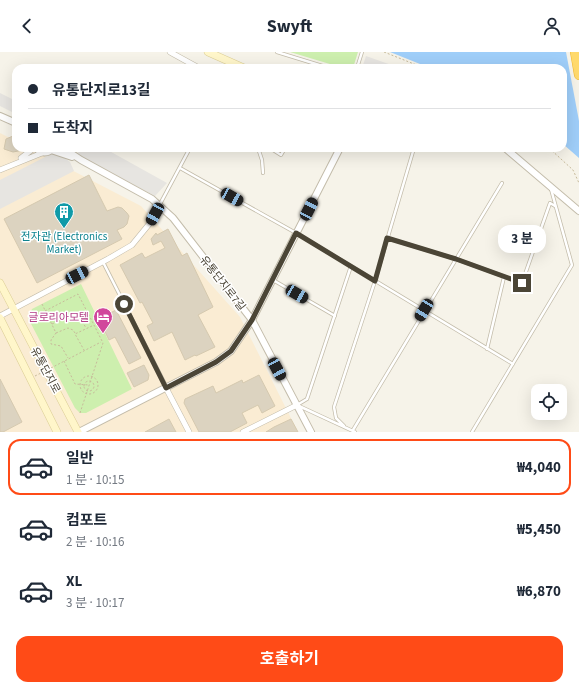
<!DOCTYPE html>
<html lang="ko">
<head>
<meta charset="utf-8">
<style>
  body { margin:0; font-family:"Source Sans 3","Noto Sans KR",sans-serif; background:#f2f2f3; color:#1f2937; height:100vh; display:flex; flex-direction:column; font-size:15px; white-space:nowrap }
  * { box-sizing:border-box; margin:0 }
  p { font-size:13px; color:#747a83 }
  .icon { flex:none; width:22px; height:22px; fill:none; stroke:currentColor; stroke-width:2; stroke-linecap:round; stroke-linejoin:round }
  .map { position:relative; height:380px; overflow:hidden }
  .side { display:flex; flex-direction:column; background:#fff; flex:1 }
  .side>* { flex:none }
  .hud { position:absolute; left:12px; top:12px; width:555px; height:88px; border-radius:12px; box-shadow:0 4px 16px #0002; display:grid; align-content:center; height:88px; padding:0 16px; background:#fff }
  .buttons { position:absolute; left:531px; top:332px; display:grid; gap:8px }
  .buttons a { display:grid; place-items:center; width:36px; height:36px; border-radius:8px; background:#fff; box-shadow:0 4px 16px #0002; font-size:20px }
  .end { position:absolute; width:18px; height:18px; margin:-9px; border:5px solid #4b4536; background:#fff; box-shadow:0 0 0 2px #fff }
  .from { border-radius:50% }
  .bubble { position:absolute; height:28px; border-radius:12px; background:#fff; box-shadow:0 4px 16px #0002; font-size:13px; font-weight:700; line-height:28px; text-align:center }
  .car { position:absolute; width:12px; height:24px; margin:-12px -6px; border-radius:5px; box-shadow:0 0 3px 1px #0007; background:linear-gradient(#222 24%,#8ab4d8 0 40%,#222 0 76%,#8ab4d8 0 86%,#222 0) }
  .hud b { display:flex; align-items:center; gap:14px; height:38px; font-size:15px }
  .hud b+b { border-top:1px solid #e0e1e3 }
  .hud i { width:10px; height:10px; background:#1f2937 }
  ul { padding:7px 0 0; list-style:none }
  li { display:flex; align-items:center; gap:12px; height:56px; margin:0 8px 6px; padding:0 8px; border:2px solid transparent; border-radius:12px }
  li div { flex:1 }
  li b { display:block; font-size:15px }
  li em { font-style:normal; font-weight:700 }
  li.selected { border-color:#ff4b17 }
  li>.icon { width:36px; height:36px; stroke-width:1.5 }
  .button { display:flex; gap:8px; margin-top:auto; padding:8px 16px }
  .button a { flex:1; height:46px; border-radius:12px; background:#ff4b17; color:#fff; font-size:16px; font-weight:700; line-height:46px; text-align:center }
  header { display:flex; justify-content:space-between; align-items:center; height:52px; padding:0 16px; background:#fff; font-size:18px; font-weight:700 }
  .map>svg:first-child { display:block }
  .commercial { fill:#faecd3 }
  .green { fill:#cdefae }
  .parking { fill:#e7e5e1 }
  .water { fill:#9fcef9 }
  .pier { fill:#f6f3e9 }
  .building { fill:#dcd3c0; stroke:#d5c9af }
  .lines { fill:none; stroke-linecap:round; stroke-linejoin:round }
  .service-casing { stroke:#c3bcaa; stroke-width:4 }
  .minor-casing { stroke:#c3bcaa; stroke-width:6 }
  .tertiary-casing { stroke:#c3bcaa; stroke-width:8 }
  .secondary-casing { stroke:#dbcd94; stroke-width:8 }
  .motorway-casing { stroke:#f0b52a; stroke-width:10 }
  .path { stroke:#c7ba9a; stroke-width:1; stroke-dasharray:2 2; stroke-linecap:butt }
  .service { stroke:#fff; stroke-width:2.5 }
  .minor { stroke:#fff; stroke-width:5 }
  .tertiary { stroke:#fff; stroke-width:6 }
  .secondary { stroke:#fff6ca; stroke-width:7 }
  .motorway { stroke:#ffd96b; stroke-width:9 }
  .route { stroke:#4b4536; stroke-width:5 }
  .labels { text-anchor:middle; stroke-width:3; stroke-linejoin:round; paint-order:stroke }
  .culture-label { font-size:11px; fill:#0d838f; stroke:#fff }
  .street-label { font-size:11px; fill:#4b4536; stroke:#fff }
  .hotel-label { font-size:11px; fill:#b23c85; stroke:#fff; text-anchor:end }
</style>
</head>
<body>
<header><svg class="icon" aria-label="back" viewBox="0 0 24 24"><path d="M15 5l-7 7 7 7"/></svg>Swyft<svg class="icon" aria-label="person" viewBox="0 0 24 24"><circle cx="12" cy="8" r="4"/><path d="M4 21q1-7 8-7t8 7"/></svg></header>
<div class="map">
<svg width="579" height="380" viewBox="0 0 579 380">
  <rect width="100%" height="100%" fill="#f6f3e9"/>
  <path class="commercial" d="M0,81L16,89V96H29L141,154L240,265L298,380H0Z"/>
  <path class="green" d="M290,0H358L353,16H343Z
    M81,232L132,337L86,361H80L75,356L28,266L32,257Z"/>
  <path class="parking" d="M366,4L397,15V16H362Z
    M0,41L16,49V62L0,54Z
    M81,96H104L167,131L155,144L77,103Z
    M51,102H59L70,110L74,119L0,157V128Z"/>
  <path class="water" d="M390,0H579V106L563,92V16H430Z"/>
  <path class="pier" d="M566,0H579V69Z"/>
  <path class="building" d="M13,84L16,85V96H23V98L13,100L4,97L6,87Z
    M89,123L107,159L118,155L122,156L127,161L129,164L127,172L124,175L117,178L122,187L37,231L4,167Z
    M168,177L182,204L187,201L213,255L198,263L215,295L196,304L195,303L185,308L172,280L154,289L147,274L153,271L142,250L140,251L120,213L142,201L145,206L165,196L161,189L153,193L151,187L156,181L157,183Z
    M116,258L141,306L129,312L115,285L109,288L99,267Z
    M144,313L149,323L148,328L134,335L127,321Z
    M259,323L275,354L262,361L258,353L242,361L247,371L230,380H199L184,351L185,347L213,334L216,341L242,328L243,331Z
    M0,327L22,370L3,380H0Z
    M169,367L176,380H145Z
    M291,367L298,380H266L274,375Z"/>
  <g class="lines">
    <g class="service-casing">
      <path id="service" d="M277,0L329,16
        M357,16L362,0
        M258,96L262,108L263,121
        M270,96L281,103L285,96
        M180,116L296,181L513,312
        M159,154L190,96
        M387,186L456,207L522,231L550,151L555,154
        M103,210L166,334
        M273,228L335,264
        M487,297L504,225
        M297,353L307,347L351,214
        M299,354L355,380
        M344,374L336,366L334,355L375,229L414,96
        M353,378L502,131
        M472,380L572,213L551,137"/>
    </g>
    <g class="minor-casing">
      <path id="minor" d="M170,0L199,16
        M21,106L34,96
        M0,118L42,101
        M0,264L108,207L132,193L150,171L159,154
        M166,336L189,380
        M243,380L297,353"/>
    </g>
    <g class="tertiary-casing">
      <path id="tertiary" d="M0,64L16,71
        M36,96C41,102 48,102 53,96
        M63,96L81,108L152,147L173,166L252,268L311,380
        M505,96L579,159
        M51,98L72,105
        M79,380L216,310L231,299L252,268L340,96"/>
    </g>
    <g class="secondary-casing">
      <path id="secondary" d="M208,0L244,16
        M0,231L78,380
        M0,266L57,380"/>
    </g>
    <g class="motorway-casing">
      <path id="motorway" d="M575,0L579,23"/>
    </g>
    <path class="path" d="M384,0L424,16
      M549,96L573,118L579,131
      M42,252L56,281L51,288V292L61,294L68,306
      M45,259L78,242L94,273
      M52,272C65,266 78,260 86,276
      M56,281L68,276L73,278L75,281
      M64,309L75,332L89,333
      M51,316L101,290
      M35,324L41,321
      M80 333a9 9 0 1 1 18 0a9 9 0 1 1-18 0Z
      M84 334a5 5 0 1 1 10 0a5 5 0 1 1-10 0Z
      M80,361L103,291L94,273L75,282L84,298"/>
    <use href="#service" class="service"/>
    <use href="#minor" class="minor"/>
    <use href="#tertiary" class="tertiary"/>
    <use href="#secondary" class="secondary"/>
    <use href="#motorway" class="motorway"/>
  </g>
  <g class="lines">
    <path class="route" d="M124,252L166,336L216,310L231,299L252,268L296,181L375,229L387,186L456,207L522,231"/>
  </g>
  <defs>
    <g id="building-pin" transform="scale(1)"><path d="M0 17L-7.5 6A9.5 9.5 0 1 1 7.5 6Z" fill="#0f9aa8" stroke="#fff"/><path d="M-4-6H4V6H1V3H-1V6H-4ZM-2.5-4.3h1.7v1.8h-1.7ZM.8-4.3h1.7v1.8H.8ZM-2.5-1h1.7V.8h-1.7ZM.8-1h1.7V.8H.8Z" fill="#fff"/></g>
    <g id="hotel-pin" transform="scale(1)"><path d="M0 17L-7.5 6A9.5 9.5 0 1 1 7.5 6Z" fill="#d1479c" stroke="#fff"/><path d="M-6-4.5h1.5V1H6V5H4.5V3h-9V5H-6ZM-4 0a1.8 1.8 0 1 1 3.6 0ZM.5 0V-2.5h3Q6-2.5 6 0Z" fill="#fff"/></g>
  </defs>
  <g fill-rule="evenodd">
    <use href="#building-pin" x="64" y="160"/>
    <use href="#hotel-pin" x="103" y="265"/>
  </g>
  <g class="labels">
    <g class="culture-label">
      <text x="64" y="188">전자관 (Electronics<tspan x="64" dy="13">Market)</tspan></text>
    </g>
    <g class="street-label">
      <text transform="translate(223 231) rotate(52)" y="4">유통단지로7길</text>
      <text transform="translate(46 318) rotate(62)" y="4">유통단지로</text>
    </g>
    <g class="hotel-label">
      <text x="89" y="269">글로리아모텔</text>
    </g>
  </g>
</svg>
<div class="buttons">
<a><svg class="icon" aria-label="locate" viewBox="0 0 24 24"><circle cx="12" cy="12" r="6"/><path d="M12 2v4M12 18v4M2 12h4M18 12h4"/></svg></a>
</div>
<i class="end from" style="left:124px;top:252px"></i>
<i class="end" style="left:522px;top:231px"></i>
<div class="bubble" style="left:498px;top:173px;width:48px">3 분</div>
<i class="car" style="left:232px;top:145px;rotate:119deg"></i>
<i class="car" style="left:309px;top:157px;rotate:27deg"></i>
<i class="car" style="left:155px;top:162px;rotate:209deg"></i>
<i class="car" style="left:77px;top:223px;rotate:63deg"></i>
<i class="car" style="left:297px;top:242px;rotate:120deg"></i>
<i class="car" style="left:424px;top:258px;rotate:211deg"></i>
<i class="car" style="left:277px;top:317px;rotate:152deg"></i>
<div class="hud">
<b><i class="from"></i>유통단지로13길</b>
<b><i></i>도착지</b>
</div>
</div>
<section class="side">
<ul>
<li class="selected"><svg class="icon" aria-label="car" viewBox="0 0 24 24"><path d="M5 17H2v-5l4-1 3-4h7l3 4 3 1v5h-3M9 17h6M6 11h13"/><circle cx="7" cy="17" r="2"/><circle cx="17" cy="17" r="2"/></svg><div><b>일반</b><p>1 분 · 10:15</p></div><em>₩4,040</em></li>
<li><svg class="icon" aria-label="car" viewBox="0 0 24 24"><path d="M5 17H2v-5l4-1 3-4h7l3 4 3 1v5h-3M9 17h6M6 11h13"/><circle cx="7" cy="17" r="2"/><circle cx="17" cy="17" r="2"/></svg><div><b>컴포트</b><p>2 분 · 10:16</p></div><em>₩5,450</em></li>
<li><svg class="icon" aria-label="car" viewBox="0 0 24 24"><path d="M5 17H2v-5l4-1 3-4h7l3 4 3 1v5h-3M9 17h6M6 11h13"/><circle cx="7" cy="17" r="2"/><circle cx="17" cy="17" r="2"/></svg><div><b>XL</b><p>3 분 · 10:17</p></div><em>₩6,870</em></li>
</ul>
<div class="button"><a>호출하기</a></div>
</section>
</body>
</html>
